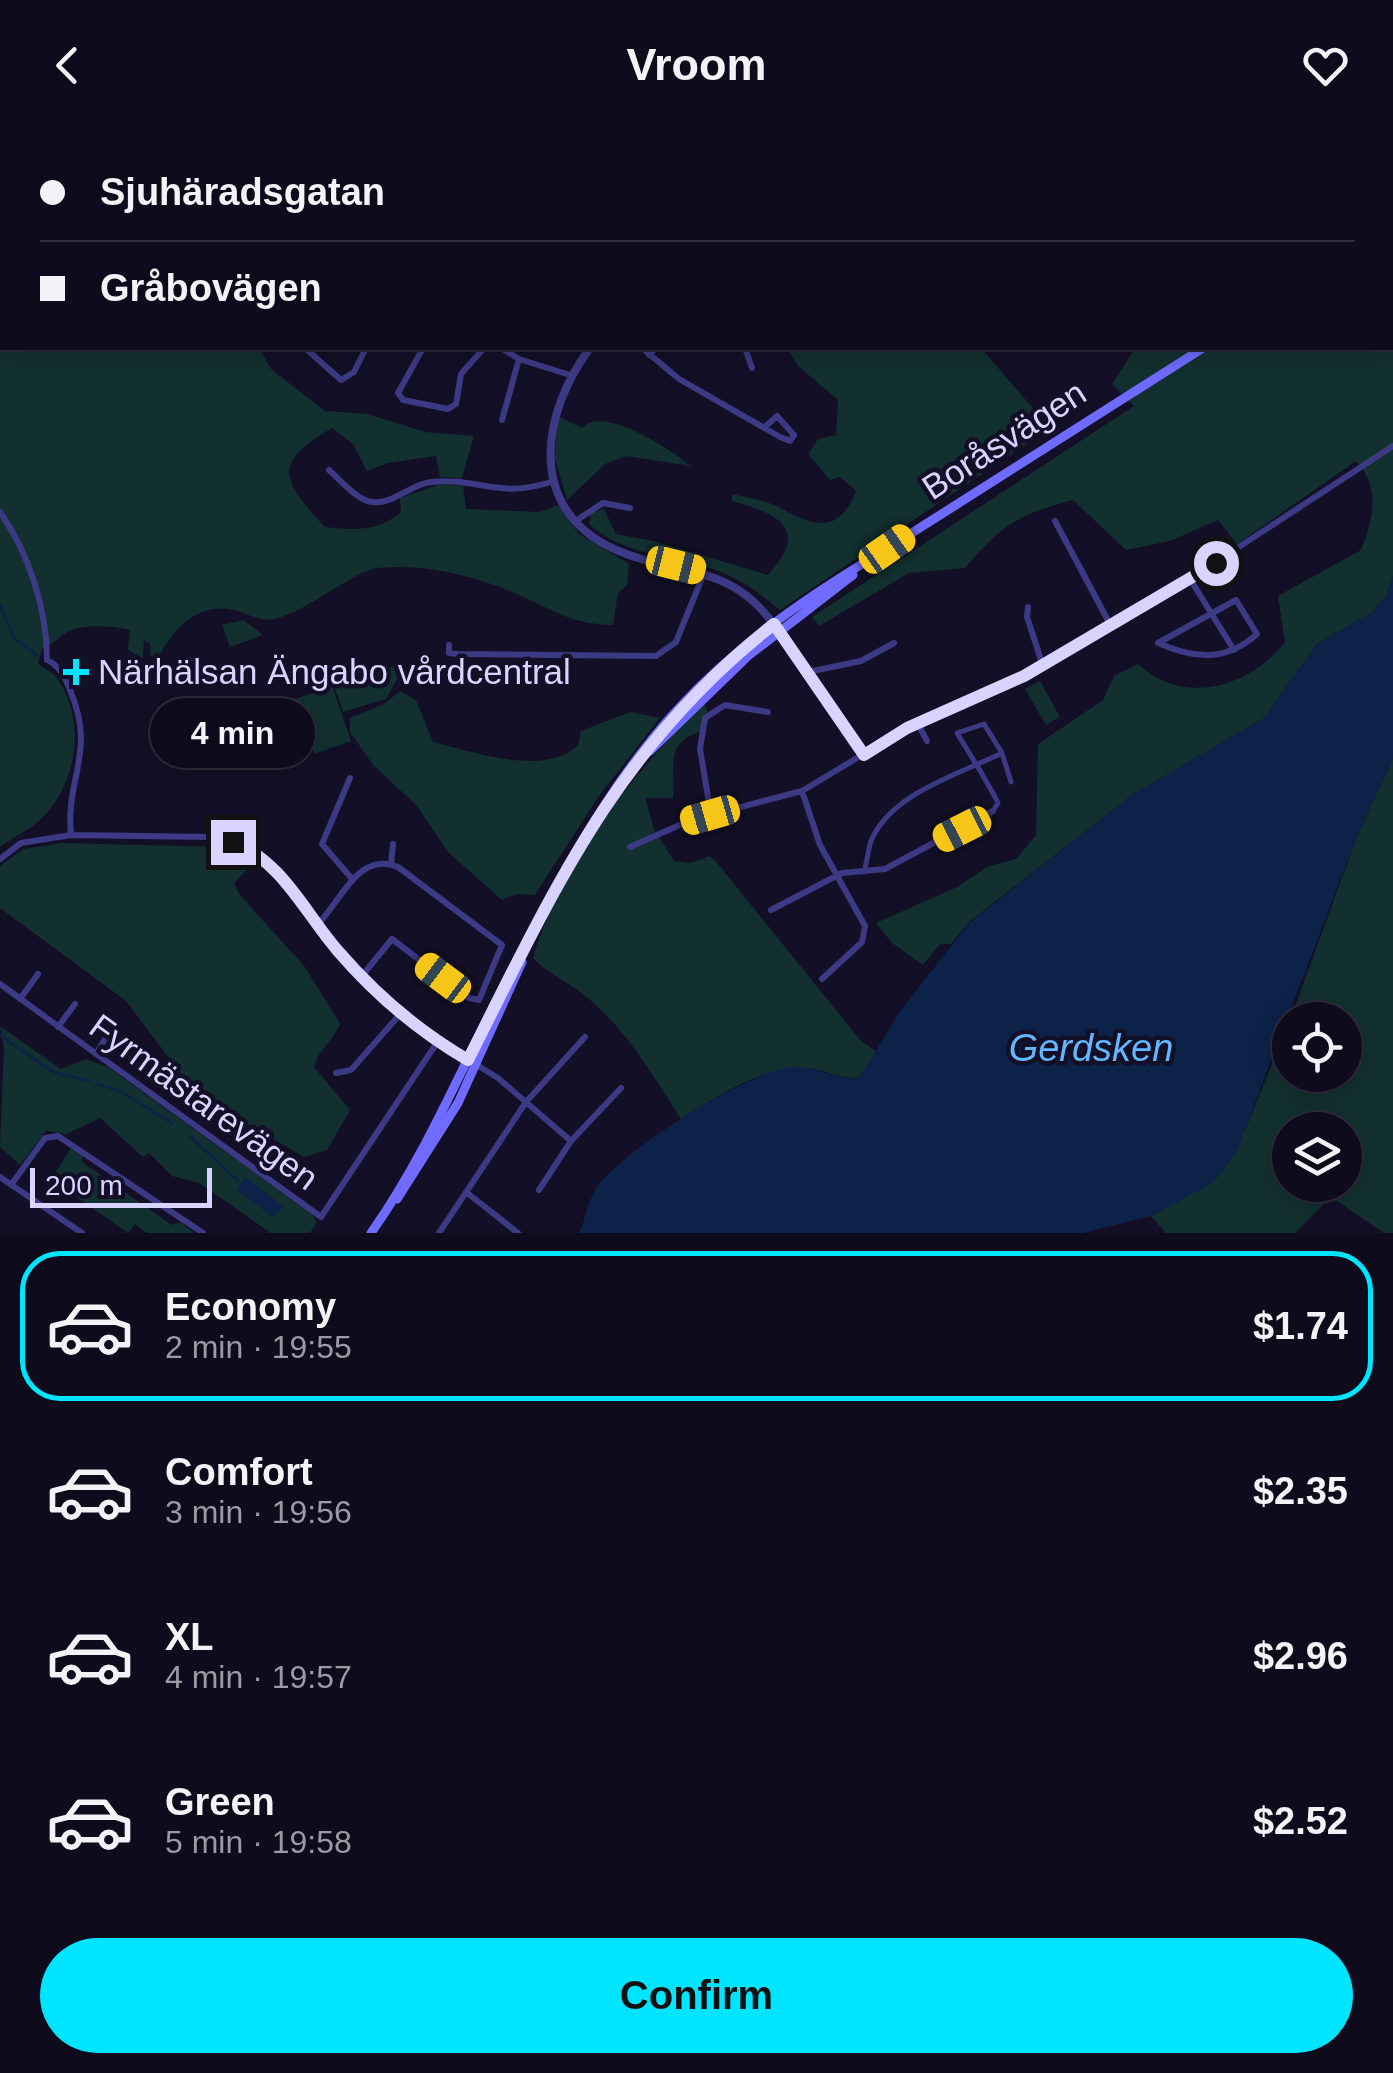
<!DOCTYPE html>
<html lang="en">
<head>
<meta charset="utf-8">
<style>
  body { margin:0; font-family:Helvetica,sans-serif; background:#171425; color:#f1f3f6; height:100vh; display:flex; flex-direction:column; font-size:38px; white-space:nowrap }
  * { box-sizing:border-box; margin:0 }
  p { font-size:32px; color:#9b9ba3 }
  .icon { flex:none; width:55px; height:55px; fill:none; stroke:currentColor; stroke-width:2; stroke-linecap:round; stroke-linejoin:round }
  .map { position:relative; height:1103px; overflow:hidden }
  .details { display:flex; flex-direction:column; background:#0e0b1c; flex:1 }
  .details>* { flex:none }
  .guide { position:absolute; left:0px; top:0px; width:1395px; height:220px; box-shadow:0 5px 25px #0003,0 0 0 2px #2e2b3b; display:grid; align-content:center; height:220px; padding:0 40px; background:#0e0b1c }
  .controls { position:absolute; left:1272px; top:872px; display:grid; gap:20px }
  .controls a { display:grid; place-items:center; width:90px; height:90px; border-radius:50%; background:#0e0b1c; box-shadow:0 5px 25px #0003,0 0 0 2px #2e2b3b; font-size:50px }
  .scale { position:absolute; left:30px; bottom:25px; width:182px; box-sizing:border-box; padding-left:10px; border:5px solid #d9d4ff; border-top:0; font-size:28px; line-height:35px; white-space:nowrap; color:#d9d4ff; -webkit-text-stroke:8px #130f26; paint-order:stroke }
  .end { position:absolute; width:45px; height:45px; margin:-22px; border:12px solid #d9d4ff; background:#111; box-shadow:0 0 0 5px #111 }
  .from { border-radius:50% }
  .bubble { position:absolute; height:70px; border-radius:35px; background:#0e0b1c; box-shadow:0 5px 25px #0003,0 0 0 2px #2e2b3b; font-size:32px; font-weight:700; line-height:70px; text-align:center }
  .car { position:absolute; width:30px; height:60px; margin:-30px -15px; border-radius:12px; box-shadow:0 0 8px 2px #0007; background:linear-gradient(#f5c518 24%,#345 0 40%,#f5c518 0 76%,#345 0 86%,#f5c518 0) }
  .guide b { display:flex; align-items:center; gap:35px; height:95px; font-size:38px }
  .guide b+b { border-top:2px solid #2e2b3b }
  .guide i { width:25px; height:25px; background:#f1f3f6 }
  ul { padding:18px 0 0; list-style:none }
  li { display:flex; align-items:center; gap:30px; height:150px; margin:0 20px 15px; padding:0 20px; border:5px solid transparent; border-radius:40px }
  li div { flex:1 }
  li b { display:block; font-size:38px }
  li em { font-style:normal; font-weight:700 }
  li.selected { border-color:#00e5ff }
  li>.icon { width:90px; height:90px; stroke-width:1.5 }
  .cta { display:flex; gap:20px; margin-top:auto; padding:20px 40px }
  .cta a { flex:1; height:115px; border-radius:60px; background:#00e5ff; color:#111; font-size:40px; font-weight:700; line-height:115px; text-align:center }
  header { display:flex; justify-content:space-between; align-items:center; height:130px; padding:0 40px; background:#0e0b1c; font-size:45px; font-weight:700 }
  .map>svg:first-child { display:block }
  .green { fill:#12302f; fill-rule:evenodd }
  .water { fill:#0c2248 }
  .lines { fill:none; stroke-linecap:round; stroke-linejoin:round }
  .stream { stroke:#0c2248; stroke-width:2.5 }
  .pedestrian { stroke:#3d3a85; stroke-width:5 }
  .minor { stroke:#3d3a85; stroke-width:6 }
  .tertiary { stroke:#3d3a85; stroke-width:8 }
  .secondary { stroke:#6f6bff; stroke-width:9 }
  .route { stroke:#d9d4ff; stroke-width:12 }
  .poi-dot { fill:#00e5ff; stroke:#130f26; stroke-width:4 }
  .labels { text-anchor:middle; stroke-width:9; stroke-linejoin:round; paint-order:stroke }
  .street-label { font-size:35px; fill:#d9d4ff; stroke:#130f26 }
  .poi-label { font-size:35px; fill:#d9d4ff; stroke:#130f26; text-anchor:start }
  .water-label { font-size:38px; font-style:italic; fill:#62b6ff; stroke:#130f26 }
</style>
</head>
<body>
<header><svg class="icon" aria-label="back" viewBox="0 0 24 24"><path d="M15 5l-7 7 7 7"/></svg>Vroom<svg class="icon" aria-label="heart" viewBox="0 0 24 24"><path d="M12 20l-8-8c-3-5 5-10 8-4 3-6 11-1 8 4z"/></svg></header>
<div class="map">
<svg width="1393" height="1103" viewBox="0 0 1393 1103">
  <rect width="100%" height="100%" fill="#130f26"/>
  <path class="green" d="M0,0H961L2,2V218H259L271,239L325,281L368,284L425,302L474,306L462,348L440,347L436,326L388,333L367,341L353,314L332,298C271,333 282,351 325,397C354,400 378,402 401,382L400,368L441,354L463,356L466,379L540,382L558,375L579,404L629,434L627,455L618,463L613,495C570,494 556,481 519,465C476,446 425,433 377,438C355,441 309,480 275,489C263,492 249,485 238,481C200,470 176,496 159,526L151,527L150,514L144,510L143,529L128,520L130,500C111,496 81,493 64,504C55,510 54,514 43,517L38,533C43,539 52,541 56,547C86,587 78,650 45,685C32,699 14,706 0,717Z
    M1031,0H1334L1333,2Z
    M1393,107V446L1386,466L1373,482L1317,514L1264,588L1132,665L969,792L951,814H940L923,835L892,813L876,793L957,757L987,737L1016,729L1036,705L1038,614L1103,570L1114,546L1138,534C1183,577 1250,557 1285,512L1278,466L1361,420C1373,390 1381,357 1356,331L1237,414L1218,390L1170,411L1126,420L1073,370C1017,385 1003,394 965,438L909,443L819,496L812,487L1134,276L1112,254L1135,218H1392Z
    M787,218H981L1050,298L780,480C757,461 735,445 706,437C666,425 622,424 589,394L591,383L604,379L616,404L654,411L768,445C811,398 778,384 732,371V364C747,368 765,370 779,377C811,395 838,407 856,361L840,347L830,350L808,324L818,309L836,305L838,270L798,236Z
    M557,286L582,298C602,274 672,320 691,336L626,326L605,334L567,370L555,329Z
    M244,490L263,505L230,517L222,495Z
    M397,535L403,538L386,569L343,582L334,555Z
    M1040,551L1060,587L1046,595L1025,559Z
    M332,556L351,611L314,624L295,569Z
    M400,561L416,570L433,612C471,621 545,648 578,615L581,601L630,582L660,588L598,667L535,765L517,764L502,770L449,723L416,675L373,635L350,602V588L384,574Z
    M704,573L710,587L704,600C663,613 676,633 673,668H645L654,699L674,731L691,733L710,726L718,734L861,911L876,921L860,947C840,951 825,939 806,938C760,937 718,966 681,989C653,946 626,898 584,865C567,851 549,845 533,828C562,731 633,643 704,573Z
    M1393,628V1103H1384L1331,1067L1295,1103H1166L1151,1086L1172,1074L1245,1000L1290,890V945H1345V890H1290L1358,704ZM1290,1000H1345V1055H1290Z
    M63,713L223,717L252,734L234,753L240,765L305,837L340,894C333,911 318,920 314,937L350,980L327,1020L304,1027L213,974L181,944L126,871L0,778V736L23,719Z
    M0,896L61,939L86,929L108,937L312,1084L317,1092L310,1103H271L199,1053L172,1046L149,1023L143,1027L100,988L67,1004L46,1001L20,1035L0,1017L4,918Z
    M71,1018L83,1025L82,1032L172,1095L180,1092L194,1103H147L135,1094L128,1103L51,1049Z"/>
  <path class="water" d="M1393,446V628L1358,704L1237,1020L1214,1052L1151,1086L1083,1103H579C586,1089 587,1072 596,1059C619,1022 748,941 792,937C816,935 836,952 860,947L898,884L969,793L1132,665L1264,588L1317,514L1373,482L1386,466Z
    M245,1047L283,1076L273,1087L236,1060Z"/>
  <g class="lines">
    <path class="stream" d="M467,0L472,2
      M663,0L672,2
      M578,2L580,0
      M0,145L2,146
      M0,475L14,508L39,527
      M0,905L53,942L89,951
      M98,954L120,961L173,994
      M191,1007L238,1051"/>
    <path class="pedestrian" d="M1002,623L1011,652
      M864,742C867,732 868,720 871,711C891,663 960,644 1002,623L984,594L957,603C971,626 986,649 998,673L993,681"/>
    <path class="minor" d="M305,218L341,250L354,242L366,218
      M423,218L398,263L403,270L448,279L456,274L461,244L484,218
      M501,218L519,229L570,245
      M642,218L679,249L780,307L790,311L794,305L777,286L766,296
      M745,218L752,238
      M649,225L656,218
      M502,290L519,229
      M329,340C340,350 357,370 372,372C392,375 411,354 431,352C479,347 498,370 554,351
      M0,382C29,424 47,479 47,530C59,535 65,547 70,560C97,623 65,647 71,705
      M577,390L603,373L630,378
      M1055,391L1111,496
      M1190,449L1234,520
      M1236,470L1257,504C1226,532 1194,529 1158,513Z
      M1028,477L1027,487L1043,536
      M779,502L863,625
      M449,515V523L458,524L656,526L676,512L704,443
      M808,542L861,531L894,513
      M918,594L927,611
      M350,648L322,714L353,750
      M802,661L820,715L865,796L862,812L822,849
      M711,685L700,619L705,588L725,575L768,582
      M630,717L691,690L802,661L907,598L1024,546L1190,449L1393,316
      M0,729L21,713L71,705L211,707L248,717L271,734L361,847L438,911L498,948L571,1011
      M391,734L393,714
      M771,780L842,743L885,739L993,681
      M317,795C341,772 358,720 398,737L502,815L479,870L469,868L392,809L361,847
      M0,854L321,1087L438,911
      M20,869L38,844
      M58,897L75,874
      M96,924L111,899
      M336,943L351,940L402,882
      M0,1047L82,1103
      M11,1055L45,1008L58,1006L203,1103
      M539,1060L571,1011L621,958
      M466,1062L518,1103
      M439,1103L526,972L585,907"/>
    <path class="tertiary" d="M788,2L789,0
      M590,218C542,282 525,378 614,419C681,449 732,430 779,502"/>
    <path class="secondary" d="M1392,119H1393
      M885,420L1203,218
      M650,621L748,526L853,445
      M397,1069L458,973L522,832
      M371,1103C428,1022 465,930 511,842C558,752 607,656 677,580C736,515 811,464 887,419"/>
  </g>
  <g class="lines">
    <path class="route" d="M233,712C282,731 305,783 338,821C375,864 420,902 468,930C555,757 618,616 774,494L864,625L907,598L1024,546L1216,433"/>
  </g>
  <path class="poi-dot" d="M71 527h10v10h10v10h-10v10h-10v-10h-10v-10h10z"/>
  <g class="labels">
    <g class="street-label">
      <text transform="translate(1004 310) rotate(-33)" y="12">Boråsvägen</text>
      <text transform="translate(204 972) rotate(36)" y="12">Fyrmästarevägen</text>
    </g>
    <g class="poi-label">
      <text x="98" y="554">Närhälsan Ängabo vårdcentral</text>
    </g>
    <g class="water-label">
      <text x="1091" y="931">Gerdsken</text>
    </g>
  </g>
</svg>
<div class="controls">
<a><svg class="icon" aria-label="locate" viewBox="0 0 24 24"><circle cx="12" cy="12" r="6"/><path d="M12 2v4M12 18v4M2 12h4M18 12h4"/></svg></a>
<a><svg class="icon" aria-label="layers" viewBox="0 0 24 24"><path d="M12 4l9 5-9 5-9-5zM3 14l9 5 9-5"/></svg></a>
</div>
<div class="scale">200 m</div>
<i class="end from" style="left:1216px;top:433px"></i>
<i class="end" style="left:233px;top:712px"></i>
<div class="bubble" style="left:150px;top:568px;width:165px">4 min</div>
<i class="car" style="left:887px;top:419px;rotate:55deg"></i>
<i class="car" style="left:676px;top:435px;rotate:104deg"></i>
<i class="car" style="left:710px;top:685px;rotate:254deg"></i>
<i class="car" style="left:962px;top:699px;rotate:243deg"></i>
<i class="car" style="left:443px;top:848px;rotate:307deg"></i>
<div class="guide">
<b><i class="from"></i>Sjuhäradsgatan</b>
<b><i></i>Gråbovägen</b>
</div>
</div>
<section class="details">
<ul>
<li class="selected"><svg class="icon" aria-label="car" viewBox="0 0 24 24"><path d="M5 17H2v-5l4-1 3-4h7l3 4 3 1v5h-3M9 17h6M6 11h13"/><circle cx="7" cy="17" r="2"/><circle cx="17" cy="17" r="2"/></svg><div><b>Economy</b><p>2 min · 19:55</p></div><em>$1.74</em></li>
<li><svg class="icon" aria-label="car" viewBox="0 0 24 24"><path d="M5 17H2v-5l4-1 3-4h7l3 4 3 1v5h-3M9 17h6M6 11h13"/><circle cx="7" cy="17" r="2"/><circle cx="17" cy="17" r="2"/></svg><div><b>Comfort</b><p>3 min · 19:56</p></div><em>$2.35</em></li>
<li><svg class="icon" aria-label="car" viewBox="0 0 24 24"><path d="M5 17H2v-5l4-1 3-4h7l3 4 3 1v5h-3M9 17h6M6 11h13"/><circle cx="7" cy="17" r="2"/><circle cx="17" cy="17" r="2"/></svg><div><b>XL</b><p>4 min · 19:57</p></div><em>$2.96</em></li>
<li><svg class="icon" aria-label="car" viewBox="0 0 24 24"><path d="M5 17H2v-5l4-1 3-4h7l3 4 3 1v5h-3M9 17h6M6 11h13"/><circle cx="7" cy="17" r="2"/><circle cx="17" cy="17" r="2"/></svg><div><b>Green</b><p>5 min · 19:58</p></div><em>$2.52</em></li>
</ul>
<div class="cta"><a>Confirm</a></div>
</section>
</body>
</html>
